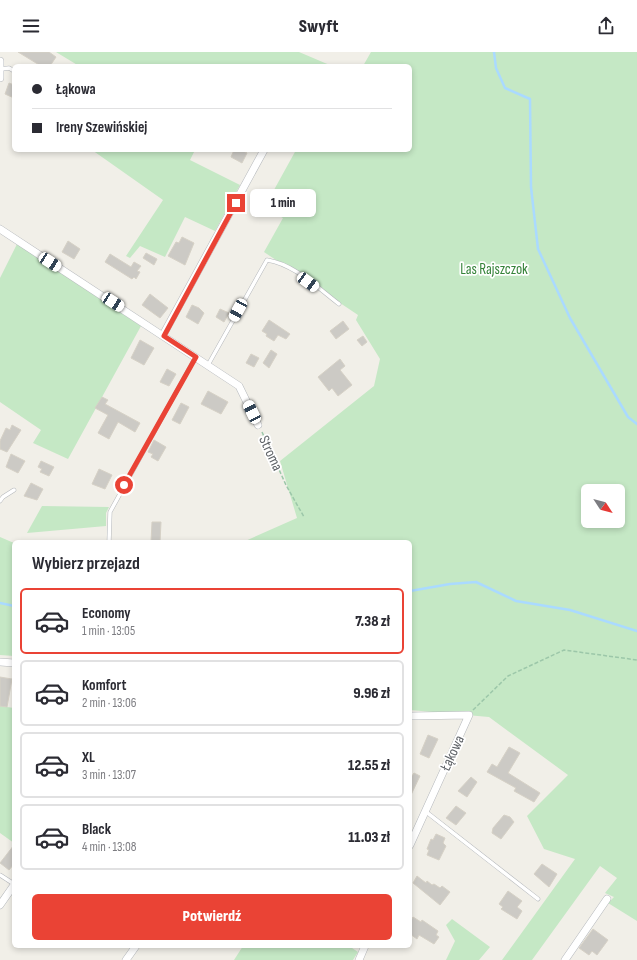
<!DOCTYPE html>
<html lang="pl">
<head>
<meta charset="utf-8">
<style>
  body { margin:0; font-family:"Sofia Sans Condensed",sans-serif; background:#f7f7f7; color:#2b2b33; height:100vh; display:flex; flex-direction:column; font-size:15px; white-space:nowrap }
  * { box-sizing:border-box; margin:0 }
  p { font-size:13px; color:#7c7c81 }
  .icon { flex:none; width:22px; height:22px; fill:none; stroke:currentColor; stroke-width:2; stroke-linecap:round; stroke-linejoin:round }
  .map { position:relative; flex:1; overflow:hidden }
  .panel { position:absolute; left:12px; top:488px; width:400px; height:408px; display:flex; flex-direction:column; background:#fff; border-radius:6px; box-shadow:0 2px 6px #0003 }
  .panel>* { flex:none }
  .top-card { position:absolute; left:12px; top:12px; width:400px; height:88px; border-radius:6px; box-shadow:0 2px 6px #0003; display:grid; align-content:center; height:88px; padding:0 20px; background:#fff }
  .needle { width:26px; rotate:126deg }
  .controls { position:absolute; left:581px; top:432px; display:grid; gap:8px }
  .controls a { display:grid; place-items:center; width:44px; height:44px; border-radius:6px; background:#fff; box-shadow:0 2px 6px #0003; font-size:20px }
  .end { position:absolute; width:18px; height:18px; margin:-9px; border:5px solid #ea4335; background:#fff; box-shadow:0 0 0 2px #fff }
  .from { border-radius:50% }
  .bubble { position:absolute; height:28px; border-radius:6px; background:#fff; box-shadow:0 2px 6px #0003; font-size:13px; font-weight:800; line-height:28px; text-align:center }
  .car { position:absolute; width:12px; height:24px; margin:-12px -6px; border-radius:5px; box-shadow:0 0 3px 1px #0007; background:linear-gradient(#fff 24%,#345 0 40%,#fff 0 76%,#345 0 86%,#fff 0) }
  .top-card b { display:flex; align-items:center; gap:14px; height:38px; font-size:15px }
  .top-card b+b { border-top:1px solid #e1e1e2 }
  .top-card i { width:10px; height:10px; background:#2b2b33 }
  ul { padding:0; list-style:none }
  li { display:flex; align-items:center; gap:12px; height:66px; margin:0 8px 6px; padding:0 12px; border:2px solid #e1e1e2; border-radius:6px }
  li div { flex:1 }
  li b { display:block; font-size:15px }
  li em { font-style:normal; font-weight:800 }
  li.current { border-color:#ea4335 }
  li>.icon { width:36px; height:36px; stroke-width:1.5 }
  h2 { padding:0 20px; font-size:18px; line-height:48px }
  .button { display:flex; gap:8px; margin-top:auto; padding:8px 20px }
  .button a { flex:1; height:46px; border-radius:6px; background:#ea4335; color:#fff; font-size:16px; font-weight:800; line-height:46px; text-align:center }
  header { display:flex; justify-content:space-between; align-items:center; height:52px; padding:0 20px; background:#fff; font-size:18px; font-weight:800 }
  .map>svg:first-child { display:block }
  .green { fill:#c5e8c5; fill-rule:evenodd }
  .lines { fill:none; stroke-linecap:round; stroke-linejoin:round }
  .stream { stroke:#aadaff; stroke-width:2.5 }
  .building { fill:#cccac5; stroke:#d6d1c6 }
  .service-casing { stroke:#b5b8bc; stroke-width:4.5 }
  .minor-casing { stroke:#b5b8bc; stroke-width:8 }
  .path { stroke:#9cc7a9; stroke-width:1.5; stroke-dasharray:4 2; stroke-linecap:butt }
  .service { stroke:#fff; stroke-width:3.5 }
  .minor { stroke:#fff; stroke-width:7 }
  .route { stroke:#ea4335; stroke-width:5 }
  .labels { text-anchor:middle; stroke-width:3.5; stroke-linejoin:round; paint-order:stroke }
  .park-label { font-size:15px; fill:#348238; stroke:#fff }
  .street-label { font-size:15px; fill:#5f6368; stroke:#fff }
</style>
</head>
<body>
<header><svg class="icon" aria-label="menu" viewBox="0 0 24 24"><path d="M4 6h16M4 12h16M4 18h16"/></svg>Swyft<svg class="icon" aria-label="share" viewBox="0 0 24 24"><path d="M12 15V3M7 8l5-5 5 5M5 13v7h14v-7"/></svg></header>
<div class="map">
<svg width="637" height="908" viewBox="0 0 637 908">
  <rect width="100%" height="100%" fill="#f1efe8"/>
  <path class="green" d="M56,0H299L332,14H79Z
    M371,0H637V869L608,851L614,845L605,841L617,826L600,814L532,908H502L575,807L544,797L527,764L568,723L489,665L410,658V490H243L297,466L280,409L374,334L380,307L356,268L358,263L264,200L283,166L264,156L296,98H410V14H363ZM588,439H618V469H588Z
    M92,98H195L190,108L240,133L215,179L185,165L165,205L140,194L130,206L126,204L163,148Z
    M17,192L141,274L68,407L33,391L41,378L0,350V226Z
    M42,454L109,455L106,461V474L27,481Z
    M0,485L14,491V604L0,603Z
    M0,654L14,656V791L0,781Z
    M452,867L490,895L479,908H446L455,889L446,873Z
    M243,894H349L358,900L353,908H234Z"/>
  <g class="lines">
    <path class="stream" d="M494,0L496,16L505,36L530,47L531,135L538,197L570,266L628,365L637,372
      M410,539L450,532L476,530L516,549L570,558L637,579
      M0,551L14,554"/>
  </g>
  <path class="building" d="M18,0H49L56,5L50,14H41Z
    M9,31L14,33V46L5,42Z
    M234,98H241L247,101L242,111L231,105Z
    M182,185L194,191L185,213L168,204L176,190L179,191Z
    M68,189L80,197L74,207L62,200Z
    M146,201L157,207L154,213L143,206Z
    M110,202L131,215L134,210L141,214L137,219L140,220L136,227L134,225L132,227L105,210Z
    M150,242L168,256L160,266L142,253Z
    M192,253L199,256L204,261L198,272L186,265Z
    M220,257L229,261L224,270L216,265Z
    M269,268L290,282L286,287L278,283L274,289L266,284L267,282L262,279Z
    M343,269L349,277L336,287L330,279Z
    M363,284L367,290L362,294L357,288Z
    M140,288L154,296L144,313L131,306Z
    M271,298L277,302L269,316L263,311Z
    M251,302L259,306L254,315L246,311Z
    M340,307L345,314L340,318L352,333L338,344L332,336L329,339L318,325Z
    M167,317L176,322L169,334L160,330Z
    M208,339L228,350L221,362L201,352Z
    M102,345L108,348L105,352L140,371L135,380L118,370L109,387L98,381L108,363L95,356Z
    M181,351L189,355L180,372L172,368Z
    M12,373L21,378L7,400L0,397V389L6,376L10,378Z
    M154,388L166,395L158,409L151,405L153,402L148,400Z
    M11,402L25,409L18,421L6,415Z
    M41,409L54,415L49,424L40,420L42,417L38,415Z
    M99,417L112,423L105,437L92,432Z
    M31,431L43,437L37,448L24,444Z
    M152,470H161L160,490H151Z
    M0,625L12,627L7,655L0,654Z
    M428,683L438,687L429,706L420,702Z
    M509,695L520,701L508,721L540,741L534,750L514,739L516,736L487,720L492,712L497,715Z
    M414,721L420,724L410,745V727Z
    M471,725L477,730L467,745L458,739Z
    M456,754L466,761L456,773L446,766Z
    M504,763L510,765L514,770L501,787L492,781L493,776Z
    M436,782L445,786L443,791L446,794L439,808L427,803L429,798L427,797L431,787L433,788Z
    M14,793V812L9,818L0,811Z
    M542,812L557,822L549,835L534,822Z
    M417,824L426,831L427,829L432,833L434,832L440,836L442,834L450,840L440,853L413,831Z
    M508,839L522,849L517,855L522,859L517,867L501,857L503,855L499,852Z
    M413,865L421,870L422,868L438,879L436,883L439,885L434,892L419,883L417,887L410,882V870Z
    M593,877L608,888L597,903L592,899L589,903L579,896Z"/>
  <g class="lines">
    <g class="service-casing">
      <path id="service" d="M1,17L9,16L14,19
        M208,313L267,208C294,212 318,236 339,252
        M0,449L3,445L14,438
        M109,490L110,460L195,306
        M425,759L538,847
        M0,823L14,832"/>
    </g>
    <g class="minor-casing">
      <path id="minor" d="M0,9V26
        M0,177L239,334L258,373
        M163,283L264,98
        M0,610L14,611
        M410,664L469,663L410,793
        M0,853L14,833
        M126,908L136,894
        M359,908L365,894
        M565,908L607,847"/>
    </g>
    <path class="path" d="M262,380L286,433L304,465
      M473,658L508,624L564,598L637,608"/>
    <use href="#service" class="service"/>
    <use href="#minor" class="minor"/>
  </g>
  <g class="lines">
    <path class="route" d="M124,433L196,305L164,284L236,151"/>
  </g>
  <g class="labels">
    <g class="park-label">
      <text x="494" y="222">Las Rajszczok</text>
    </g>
    <g class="street-label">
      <text transform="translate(271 401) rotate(65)" y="5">Stroma</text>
      <text transform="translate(452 701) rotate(-65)" y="5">Łąkowa</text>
    </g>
  </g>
</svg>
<div class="controls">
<a><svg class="needle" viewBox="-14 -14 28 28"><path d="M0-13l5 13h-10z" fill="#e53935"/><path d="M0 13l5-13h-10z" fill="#7c7c81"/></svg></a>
</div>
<i class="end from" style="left:124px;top:433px"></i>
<i class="end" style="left:236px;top:151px"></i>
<div class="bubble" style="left:250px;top:137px;width:66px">1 min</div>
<i class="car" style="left:50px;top:210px;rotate:123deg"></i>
<i class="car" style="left:308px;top:230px;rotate:126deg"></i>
<i class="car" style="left:113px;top:250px;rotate:123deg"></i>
<i class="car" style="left:238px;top:258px;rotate:209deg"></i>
<i class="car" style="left:252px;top:360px;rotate:334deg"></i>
<div class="top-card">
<b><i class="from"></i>Łąkowa</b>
<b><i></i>Ireny Szewińskiej</b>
</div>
<section class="panel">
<h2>Wybierz przejazd</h2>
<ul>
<li class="current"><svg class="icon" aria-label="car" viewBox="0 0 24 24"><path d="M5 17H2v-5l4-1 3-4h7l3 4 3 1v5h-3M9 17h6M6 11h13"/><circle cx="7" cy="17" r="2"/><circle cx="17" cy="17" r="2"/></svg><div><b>Economy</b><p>1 min · 13:05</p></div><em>7.38 zł</em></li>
<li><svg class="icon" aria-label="car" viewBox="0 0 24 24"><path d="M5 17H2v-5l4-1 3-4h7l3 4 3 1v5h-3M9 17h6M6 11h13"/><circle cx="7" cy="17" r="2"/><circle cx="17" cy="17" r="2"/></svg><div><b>Komfort</b><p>2 min · 13:06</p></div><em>9.96 zł</em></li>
<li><svg class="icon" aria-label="car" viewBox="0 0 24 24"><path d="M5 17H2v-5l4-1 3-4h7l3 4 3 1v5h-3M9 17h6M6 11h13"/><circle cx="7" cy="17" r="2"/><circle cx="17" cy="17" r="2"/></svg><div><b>XL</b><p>3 min · 13:07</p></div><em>12.55 zł</em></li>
<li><svg class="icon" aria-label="car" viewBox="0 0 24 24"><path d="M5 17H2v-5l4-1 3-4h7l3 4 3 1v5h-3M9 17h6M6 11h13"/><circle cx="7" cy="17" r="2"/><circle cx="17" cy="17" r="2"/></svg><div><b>Black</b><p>4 min · 13:08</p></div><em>11.03 zł</em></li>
</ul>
<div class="button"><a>Potwierdź</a></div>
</section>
</div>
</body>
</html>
